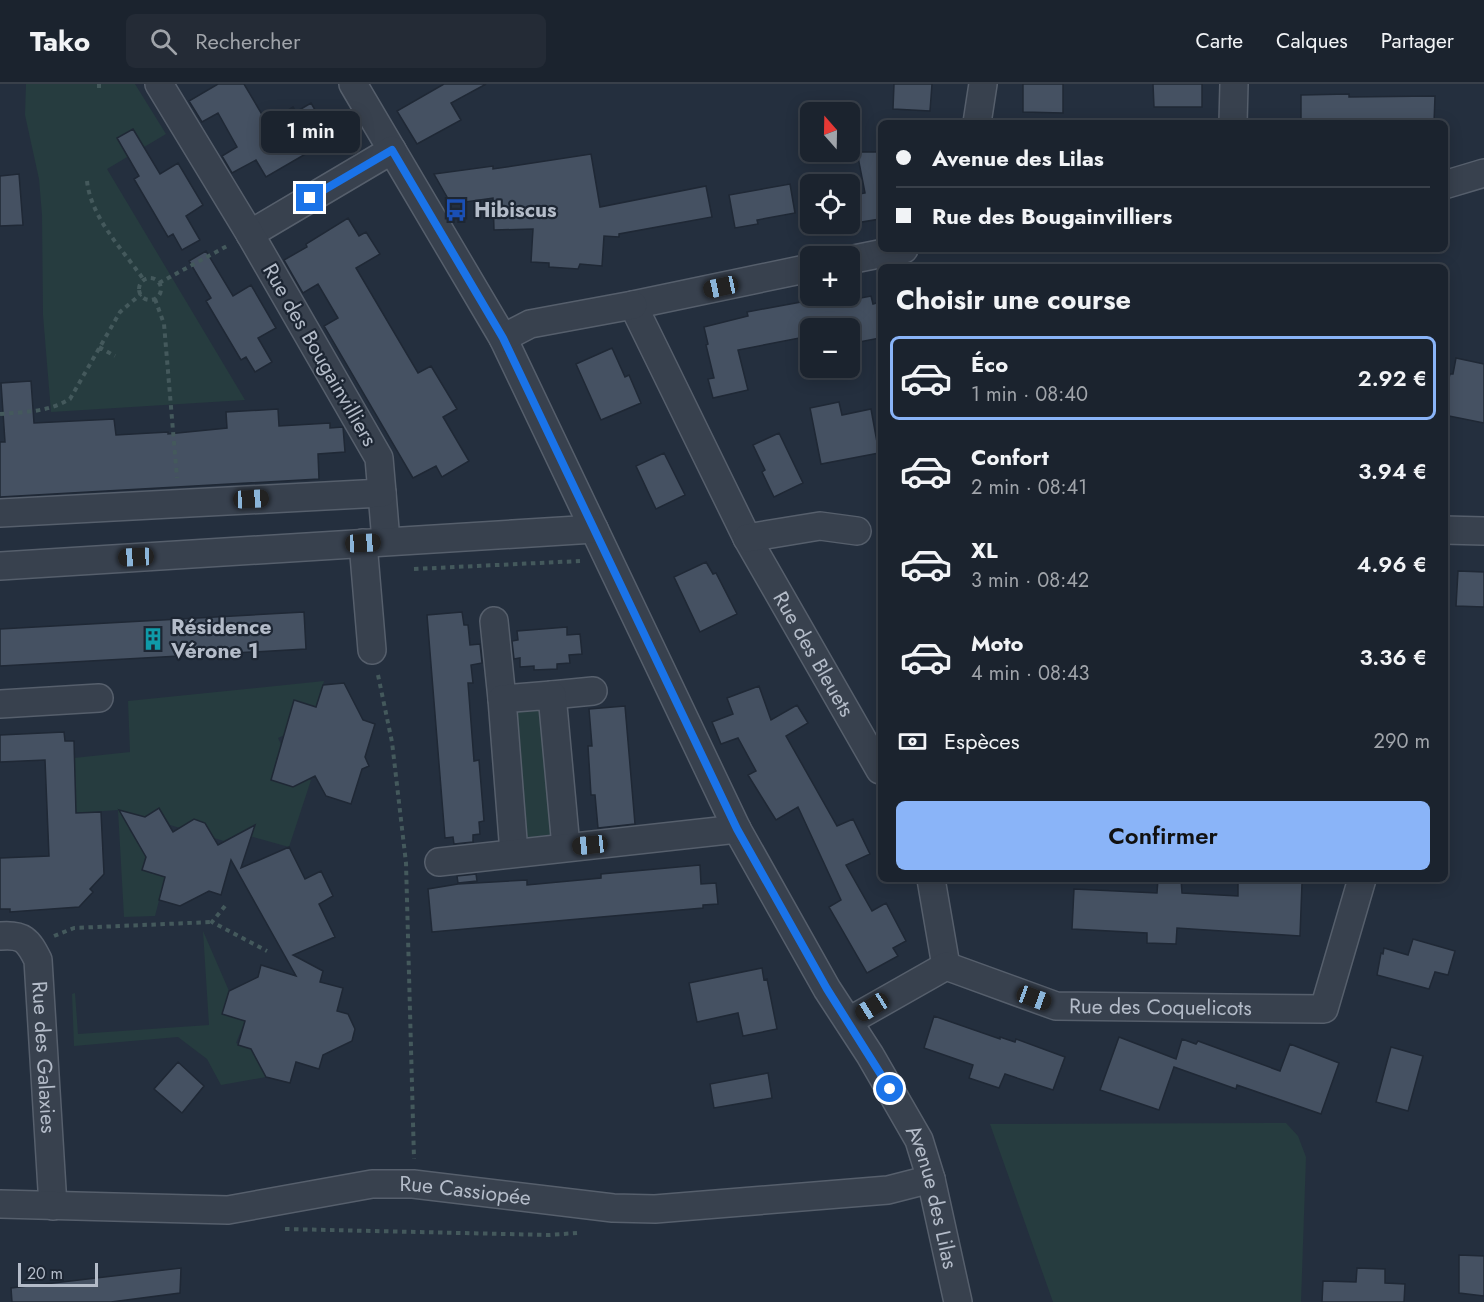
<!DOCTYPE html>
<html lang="fr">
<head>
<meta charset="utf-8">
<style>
  body { margin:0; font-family:Jost,sans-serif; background:#242b36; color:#f1f3f6; height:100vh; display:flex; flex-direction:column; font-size:22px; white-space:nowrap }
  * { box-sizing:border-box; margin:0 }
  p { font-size:20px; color:#a0a4aa }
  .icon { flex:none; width:33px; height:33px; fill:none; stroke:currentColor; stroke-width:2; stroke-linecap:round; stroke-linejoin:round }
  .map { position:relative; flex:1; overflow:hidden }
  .details { position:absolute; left:878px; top:180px; width:570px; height:618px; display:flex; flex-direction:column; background:#1b232e; border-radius:9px; box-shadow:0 3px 15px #0003,0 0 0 2px #39404a }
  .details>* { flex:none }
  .hud { position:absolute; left:878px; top:36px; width:570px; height:132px; border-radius:9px; box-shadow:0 3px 15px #0003,0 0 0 2px #39404a; display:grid; align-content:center; height:132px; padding:0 18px; background:#1b232e }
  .needle { width:39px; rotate:340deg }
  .controls { position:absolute; left:800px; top:18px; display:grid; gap:12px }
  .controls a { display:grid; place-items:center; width:60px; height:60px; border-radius:9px; background:#1b232e; box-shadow:0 3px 15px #0003,0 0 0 2px #39404a; font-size:30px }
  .scale { position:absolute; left:18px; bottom:15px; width:80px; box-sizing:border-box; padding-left:6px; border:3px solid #b4bcc9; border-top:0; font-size:16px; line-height:21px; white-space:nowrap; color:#b4bcc9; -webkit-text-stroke:4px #1d2633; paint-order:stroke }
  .end { position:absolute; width:27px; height:27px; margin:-14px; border:8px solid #1a73e8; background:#fff; box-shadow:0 0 0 3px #fff }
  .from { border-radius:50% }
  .bubble { position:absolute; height:42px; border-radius:9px; background:#1b232e; box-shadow:0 3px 15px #0003,0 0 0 2px #39404a; font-size:20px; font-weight:600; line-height:42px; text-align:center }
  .car { position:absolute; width:18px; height:36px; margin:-18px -9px; border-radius:8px; box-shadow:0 0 4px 2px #0007; background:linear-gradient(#222 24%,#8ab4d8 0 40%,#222 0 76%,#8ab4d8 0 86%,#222 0) }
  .hud b { display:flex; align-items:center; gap:21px; height:57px; font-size:22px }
  .hud b+b { border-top:2px solid #39404a }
  .hud i { width:15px; height:15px; background:#f1f3f6 }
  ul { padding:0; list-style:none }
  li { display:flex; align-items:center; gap:18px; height:84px; margin:0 12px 9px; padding:0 6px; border:3px solid transparent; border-radius:9px }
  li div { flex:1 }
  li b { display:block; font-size:22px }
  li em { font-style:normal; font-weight:600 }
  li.selected { border-color:#8ab4f8 }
  li>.icon { width:54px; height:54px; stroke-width:1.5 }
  h2 { padding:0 18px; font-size:27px; line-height:72px }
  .pay { display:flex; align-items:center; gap:15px; height:66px; padding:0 18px; font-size:22px }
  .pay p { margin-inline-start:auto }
  .cta { display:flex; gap:12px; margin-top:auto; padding:12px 18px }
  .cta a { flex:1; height:69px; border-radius:9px; background:#8ab4f8; color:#111; font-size:24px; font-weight:600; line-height:69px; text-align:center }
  header { display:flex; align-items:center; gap:36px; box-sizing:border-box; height:84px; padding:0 30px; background:#1b232e; border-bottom:2px solid #39404a }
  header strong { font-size:28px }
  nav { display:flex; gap:33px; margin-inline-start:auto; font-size:21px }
  .search { width:420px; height:54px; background:#242b36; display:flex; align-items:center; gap:15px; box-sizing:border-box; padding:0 21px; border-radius:9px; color:#a0a4aa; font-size:22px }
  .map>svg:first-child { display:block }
  .green { fill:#263c3f }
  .building { fill:#455162; stroke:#1f2835; stroke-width:1.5 }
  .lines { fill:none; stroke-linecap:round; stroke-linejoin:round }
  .minor-casing { stroke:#565f6c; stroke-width:30 }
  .path { stroke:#44595c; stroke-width:4; stroke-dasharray:4.5 4.5; stroke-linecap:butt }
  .minor { stroke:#38414e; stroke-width:27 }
  .route { stroke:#1a73e8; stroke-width:8 }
  .labels { text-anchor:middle; stroke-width:4.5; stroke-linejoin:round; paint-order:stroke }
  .poi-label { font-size:21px; font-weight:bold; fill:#b4bcc9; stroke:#1d2633; text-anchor:start }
  .street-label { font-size:21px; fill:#b4bcc9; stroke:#1d2633 }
</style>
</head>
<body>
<header>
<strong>Tako</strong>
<div class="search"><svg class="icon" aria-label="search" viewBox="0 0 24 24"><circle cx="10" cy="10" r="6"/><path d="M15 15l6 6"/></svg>Rechercher</div>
<nav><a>Carte</a><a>Calques</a><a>Partager</a></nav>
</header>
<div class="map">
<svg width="1484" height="1218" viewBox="0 0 1484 1218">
  <rect width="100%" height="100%" fill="#242f3e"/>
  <path class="green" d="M26,0H135L166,50L107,85L245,316L51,328L43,231L42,131L39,95L25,31Z
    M324,597L316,623L294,617L287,641L291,648L278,654L285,669L277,673L271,696L293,703L308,695L311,696L289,763L239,749L224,757L170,741L159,724L145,733L133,730L129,745L138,760L148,763L142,786L165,793L155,832L124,833L118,726L76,729L74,674L130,668L128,617Z
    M539,618L556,750L527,754L521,751L509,627Z
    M203,847L229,907L222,930L245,937L236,959L262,968L266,993L221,1001L207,975L178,953L74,962L72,910L75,909L78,950L209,941Z
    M1286,1039L1298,1052L1306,1073L1301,1218H1053L990,1040Z"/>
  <path class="building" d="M218,0H244L267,39L293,23L296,28L311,19L321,36L298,51L309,68L266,93L256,76L232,89L222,72L237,63L218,29L202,38L189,17Z
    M444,0H486L451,19L461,36L417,60L397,27Z
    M894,0H932L930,27L893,25Z
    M1023,0H1063V29L1023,28Z
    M1153,0H1202V23H1154Z
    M1349,10V13L1435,12L1434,39H1301V11Z
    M133,45L160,90L178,79L203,121L186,132L200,156L182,166L173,150L168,153L134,95L139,92L117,54Z
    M857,68H880V135L849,140V112L865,109Z
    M591,70L600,123L706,102L712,133L619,150V153L604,152L602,182L580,180L578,185L549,183V179L531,178L533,145L494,146L493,114L451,120L434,90L493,82V85Z
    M19,90L23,141L0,142V92Z
    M790,100L795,129L757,136L758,140L735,144L729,111Z
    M348,134L359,152L366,148L380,170L356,184L418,289L431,282L457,325L443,333L469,377L442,393L436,382L413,394L324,242L338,234L318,200L303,209L284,176L307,163L306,160Z
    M206,167L233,212L251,201L276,244L258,254L272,278L255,288L246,273L241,276L206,217L211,214L189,177Z
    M871,212L873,220L880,218V254L849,260V244H810V252L738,266L748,306L713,314L708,295L714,294L706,261L708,260L704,243L748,232L747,228L812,216L813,223Z
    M612,264L625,293L629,291L641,319L601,336L576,280Z
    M1456,274L1484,280V339L1444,331V313L1450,290H1453Z
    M31,297L34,339L114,335L116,351L168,348V350L227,344L226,328L278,325L279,342L330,339V344L343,343L345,368L318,370L319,395L0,413V358H5L1,299Z
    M839,318L842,331L871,325L879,369L821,380L810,324Z
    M779,349L803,399L774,413L762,388L765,386L753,361Z
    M664,369L685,411L656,425L636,382Z
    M706,478L713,490L716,489L737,530L700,548L674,493Z
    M1458,487L1484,488V523L1456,522Z
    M304,528L306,565L0,582V545Z
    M462,528L464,541H468L470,561L480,560L482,579L471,581L473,599H468L474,677L479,676L484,737L479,738L480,750L473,751V758L454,760L453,753L445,754L427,531Z
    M567,543V551L580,550L582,570L569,571L570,579L557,580V585L534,586V582L520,583V574L514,575L512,557L518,556L517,547Z
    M344,599L363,636L375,640L365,673L369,682L362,685L351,720L326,712L315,692L293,703L271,696L294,616L316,623L323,601Z
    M759,602L771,636L797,621L808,639L786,652L837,742L853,735L870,770L846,781L872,827L886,819L906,857L893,864L898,872L867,889L829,823L841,816L798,723L776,736L748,691L756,687L738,654L721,660L712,638L733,630L727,614Z
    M625,622L635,740L598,744L595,711H591L588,662H592L589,625Z
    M64,648L65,657H74L76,729L101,728L104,790L90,805L93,808L79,823L10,828V825H0V774L49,772L45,676L0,678V651Z
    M159,724L173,748L194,735L205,739L218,761L255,741L241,784L289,763L305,795L321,787L333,812L319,820L335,853L293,871L323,887L320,898L343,904L337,927L348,930L355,945L352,957L323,971L319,985L296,978L290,999L266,993L251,965L238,961L245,937L222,930L229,907L258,893L261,881L296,892L231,776L221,811L209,807L180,822L159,816L165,793L142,786L146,773L119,726L145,733Z
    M700,781L701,800L716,799L718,820L703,821V824L432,848L428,805L458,800L527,796V801L601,794V790Z
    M476,790L477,797L458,799L457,792Z
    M1158,795H1181L1182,809L1238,812V795L1302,799L1300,852L1177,844L1176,860L1147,859V849L1072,845L1074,805L1157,809Z
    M1413,855L1455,867L1448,891L1435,888L1429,905L1377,891L1381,869L1383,870L1384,864L1408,871Z
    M762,884L764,896L767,895L777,945L743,952L738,929L697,938L689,899Z
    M934,932L1000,955V953L1015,958L1016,955L1065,973L1053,1006L1005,990L999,1004L969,994L973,981L924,964Z
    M1119,953L1176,975L1182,955L1196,960L1198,957L1280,987L1290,960L1339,979L1321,1030L1237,1001L1236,1005L1174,983L1159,1026L1100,1006Z
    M1391,963L1423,972L1408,1027L1376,1018Z
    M178,978L204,1002L182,1029L154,1005Z
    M768,989L772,1014L714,1024L710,1000Z
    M1459,1171L1484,1172V1212L1459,1209Z
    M181,1184L180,1209L111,1218H12L11,1204Z
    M1357,1184L1385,1185V1199L1405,1200L1404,1218H1322L1323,1197L1356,1198Z"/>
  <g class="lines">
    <g class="minor-casing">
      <g id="minor">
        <path id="s1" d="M353,0L503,254L737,745L827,905L870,971L919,1056L931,1095L958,1218"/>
        <path d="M977,39L983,0"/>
        <path d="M1233,39L1234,0"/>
        <path d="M1444,101L1484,89"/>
        <path d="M250,150L392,66"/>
        <path d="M849,176L904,165"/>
        <path id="s2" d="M810,184L633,221L747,454L880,686"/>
        <path d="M503,254L530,240L633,221"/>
        <path d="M382,409L386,457"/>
        <path d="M0,429L382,409L379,374L250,150L159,0"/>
        <path d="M1444,446L1484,447"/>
        <path d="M747,454L820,442L857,447"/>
        <path d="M363,459L372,566"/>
        <path d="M0,482L594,445"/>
        <path d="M494,537L502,615"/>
        <path d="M552,611L593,607"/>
        <path d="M0,620L99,614"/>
        <path d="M514,769L502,615L552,611L566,763"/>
        <path d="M439,778L737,745"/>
        <path d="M931,795L946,882"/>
        <path id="s3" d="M0,852C23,850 28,856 38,876L53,1122"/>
        <path id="s4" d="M849,937L946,882L1056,922L1324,925L1362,795"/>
        <path id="s5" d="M0,1120L228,1126L372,1100H413L613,1124L655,1125L888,1106L931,1095"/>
      </g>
    </g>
    <path class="path" d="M99,0V4
      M87,97C91,134 123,166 144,196
      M139 205a11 11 0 1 1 22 0a11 11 0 1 1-22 0Z
      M159,199L227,162
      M155,215L164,240L177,394
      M99,263L115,272
      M0,330C25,328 48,328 70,315L120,228L141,210
      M414,485L580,477
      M378,591L392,658L406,779L414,1075
      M225,822L212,838L267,867
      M54,852L74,844L212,838
      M285,1145L549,1151L577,1149"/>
    <use href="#minor" class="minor"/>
  </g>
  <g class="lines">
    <path class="route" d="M310,114L392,66L503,254L737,745L827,905L890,1005"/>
  </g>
  <defs>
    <g id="bus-bare" transform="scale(1.8)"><path d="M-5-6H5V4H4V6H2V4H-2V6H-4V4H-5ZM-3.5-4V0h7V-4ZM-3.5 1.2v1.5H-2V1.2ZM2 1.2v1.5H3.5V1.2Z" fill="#1a4fb4" stroke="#1d2633" stroke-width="2.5" paint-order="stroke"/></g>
    <g id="building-bare" transform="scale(1.8)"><path d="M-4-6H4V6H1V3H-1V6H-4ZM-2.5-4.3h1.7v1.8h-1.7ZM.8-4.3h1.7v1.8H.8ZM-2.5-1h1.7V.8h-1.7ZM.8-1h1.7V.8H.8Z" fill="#0f9aa8" stroke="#1d2633" stroke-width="2.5" paint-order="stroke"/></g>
  </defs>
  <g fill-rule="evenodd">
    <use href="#bus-bare" x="456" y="126"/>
    <use href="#building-bare" x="153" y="555"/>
  </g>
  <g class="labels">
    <g class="poi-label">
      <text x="474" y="133">Hibiscus</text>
      <text x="171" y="550">Résidence<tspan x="171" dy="24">Vérone 1</tspan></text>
    </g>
    <g class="street-label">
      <text transform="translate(320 271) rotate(60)" y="7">Rue des Bougainvilliers</text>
      <text dy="7" stroke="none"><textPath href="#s2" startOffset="574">Rue des Bleuets</textPath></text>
      <text dy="7" stroke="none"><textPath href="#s4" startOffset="333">Rue des Coquelicots</textPath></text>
      <text dy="7" stroke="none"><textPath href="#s3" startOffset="147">Rue des Galaxies</textPath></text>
      <text dy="7" stroke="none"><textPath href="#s5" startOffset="468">Rue Cassiopée</textPath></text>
      <text dy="7" stroke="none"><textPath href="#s1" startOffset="1258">Avenue des Lilas</textPath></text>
    </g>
  </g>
</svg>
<div class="controls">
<a><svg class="needle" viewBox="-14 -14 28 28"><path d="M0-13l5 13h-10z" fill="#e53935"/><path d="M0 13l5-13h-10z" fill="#a0a4aa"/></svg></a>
<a><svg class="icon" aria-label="locate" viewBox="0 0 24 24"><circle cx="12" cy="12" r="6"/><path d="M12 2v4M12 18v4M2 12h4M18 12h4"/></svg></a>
<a>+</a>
<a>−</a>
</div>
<div class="scale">20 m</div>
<i class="end from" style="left:890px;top:1005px"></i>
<i class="end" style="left:310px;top:114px"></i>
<div class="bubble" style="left:261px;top:27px;width:99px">1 min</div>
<i class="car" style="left:721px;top:203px;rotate:258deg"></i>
<i class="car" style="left:251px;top:415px;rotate:87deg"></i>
<i class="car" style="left:363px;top:459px;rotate:87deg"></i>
<i class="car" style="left:136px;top:473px;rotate:267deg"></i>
<i class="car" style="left:590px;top:761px;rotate:264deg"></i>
<i class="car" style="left:1034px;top:914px;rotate:110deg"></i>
<i class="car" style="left:872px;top:923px;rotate:238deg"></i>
<div class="hud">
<b><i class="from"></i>Avenue des Lilas</b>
<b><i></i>Rue des Bougainvilliers</b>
</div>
<section class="details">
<h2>Choisir une course</h2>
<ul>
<li class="selected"><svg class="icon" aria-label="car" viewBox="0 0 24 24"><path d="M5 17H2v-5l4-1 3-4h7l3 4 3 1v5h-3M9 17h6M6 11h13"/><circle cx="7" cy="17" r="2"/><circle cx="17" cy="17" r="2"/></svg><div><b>Éco</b><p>1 min · 08:40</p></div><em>2.92 €</em></li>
<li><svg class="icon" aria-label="car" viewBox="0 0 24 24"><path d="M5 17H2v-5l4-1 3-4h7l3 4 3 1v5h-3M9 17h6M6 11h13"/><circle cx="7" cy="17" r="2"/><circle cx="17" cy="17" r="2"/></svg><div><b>Confort</b><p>2 min · 08:41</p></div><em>3.94 €</em></li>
<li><svg class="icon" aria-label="car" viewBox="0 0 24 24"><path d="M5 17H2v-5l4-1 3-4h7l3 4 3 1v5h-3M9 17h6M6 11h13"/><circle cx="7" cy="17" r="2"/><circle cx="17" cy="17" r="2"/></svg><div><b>XL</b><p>3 min · 08:42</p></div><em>4.96 €</em></li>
<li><svg class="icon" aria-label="car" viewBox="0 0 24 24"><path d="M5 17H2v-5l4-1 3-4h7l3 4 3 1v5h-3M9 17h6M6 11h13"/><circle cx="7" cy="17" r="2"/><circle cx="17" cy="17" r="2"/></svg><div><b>Moto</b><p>4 min · 08:43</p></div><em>3.36 €</em></li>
</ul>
<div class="pay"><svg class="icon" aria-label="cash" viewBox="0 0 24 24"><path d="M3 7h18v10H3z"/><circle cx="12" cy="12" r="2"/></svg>Espèces<p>290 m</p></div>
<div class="cta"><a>Confirmer</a></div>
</section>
</div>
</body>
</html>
